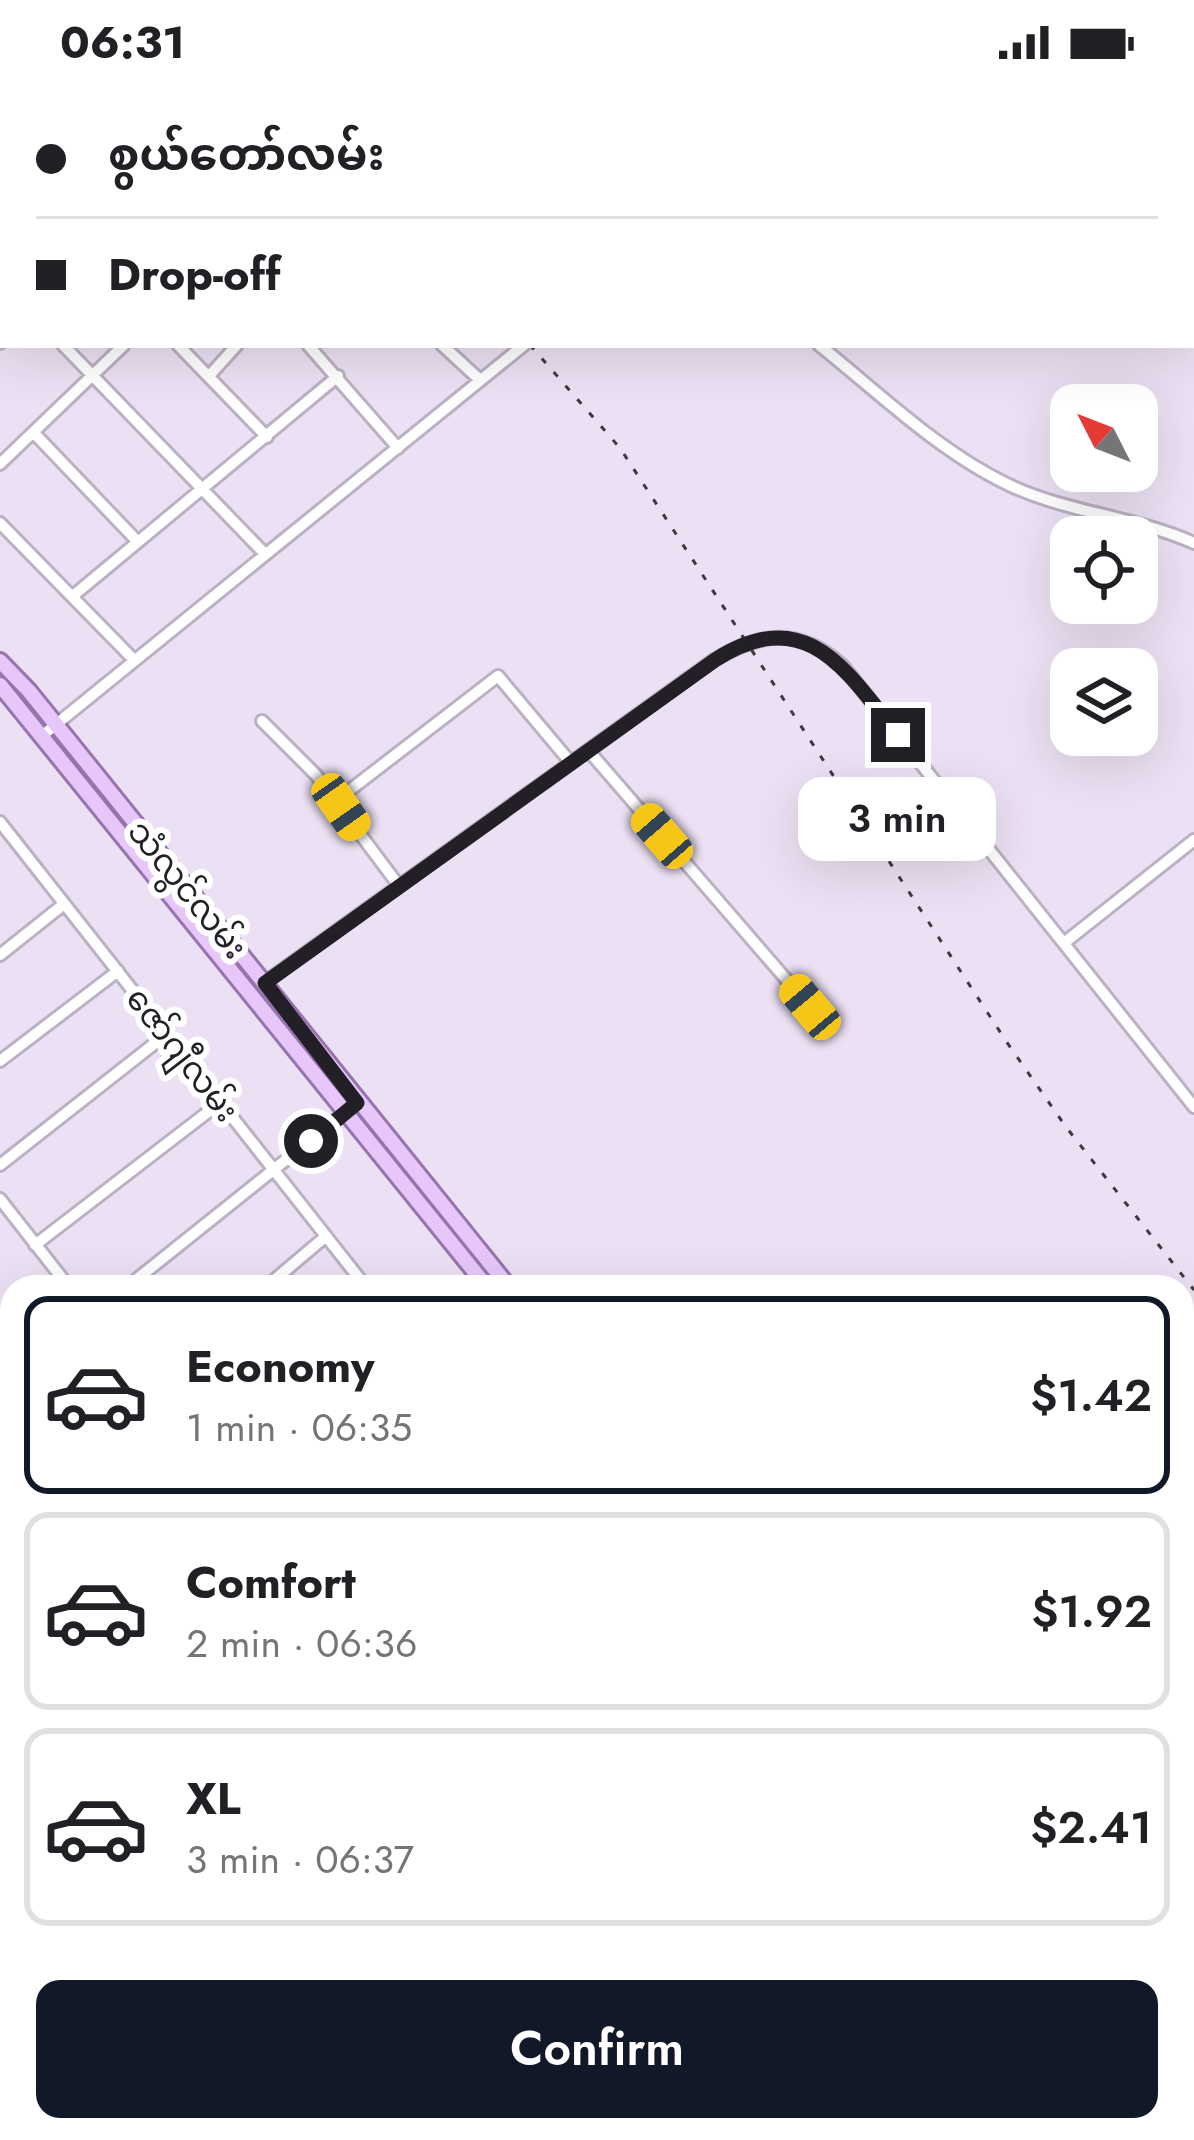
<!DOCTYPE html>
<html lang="en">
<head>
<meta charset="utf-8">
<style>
  body { margin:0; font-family:Jost,"Noto Sans Myanmar",sans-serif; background:#f6f6f6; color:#202124; height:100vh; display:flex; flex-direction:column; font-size:45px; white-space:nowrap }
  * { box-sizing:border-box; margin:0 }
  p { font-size:39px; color:#757577 }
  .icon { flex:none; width:66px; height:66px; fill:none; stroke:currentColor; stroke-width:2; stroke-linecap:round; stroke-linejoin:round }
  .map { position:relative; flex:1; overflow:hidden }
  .side { position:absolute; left:0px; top:1191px; width:1194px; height:867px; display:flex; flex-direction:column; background:#fff; border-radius:36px 36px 0 0; box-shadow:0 12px 48px #0002 }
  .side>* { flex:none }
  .top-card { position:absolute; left:0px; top:0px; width:1194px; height:264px; box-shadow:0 12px 48px #0002; display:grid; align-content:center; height:264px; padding:0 36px; background:#fff }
  .needle { width:78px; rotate:312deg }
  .controls { position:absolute; left:1050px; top:300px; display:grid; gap:24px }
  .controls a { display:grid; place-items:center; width:108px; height:108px; border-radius:24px; background:#fff; box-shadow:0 12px 48px #0002; font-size:60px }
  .end { position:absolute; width:54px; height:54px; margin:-27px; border:15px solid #231f26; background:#fff; box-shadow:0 0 0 6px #fff }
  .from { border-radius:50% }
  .bubble { position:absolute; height:84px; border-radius:24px; background:#fff; box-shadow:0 12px 48px #0002; font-size:39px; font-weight:600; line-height:84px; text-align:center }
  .car { position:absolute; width:36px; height:72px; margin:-36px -18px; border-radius:15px; box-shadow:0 0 9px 3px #0007; background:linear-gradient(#f5c518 24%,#345 0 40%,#f5c518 0 76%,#345 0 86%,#f5c518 0) }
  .top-card b { display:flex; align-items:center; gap:42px; height:114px; font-size:45px }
  .top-card b+b { border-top:3px solid #e0e0e0 }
  .top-card i { width:30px; height:30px; background:#202124 }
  ul { padding:21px 0 0; list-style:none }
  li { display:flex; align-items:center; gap:36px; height:198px; margin:0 24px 18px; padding:0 12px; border:6px solid #e0e0e0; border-radius:24px }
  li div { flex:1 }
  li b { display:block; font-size:45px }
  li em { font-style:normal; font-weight:600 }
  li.current { border-color:#111827 }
  li>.icon { width:108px; height:108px; stroke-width:1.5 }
  .button { display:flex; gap:24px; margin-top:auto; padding:24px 36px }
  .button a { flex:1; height:138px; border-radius:24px; background:#111827; color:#fff; font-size:48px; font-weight:600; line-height:138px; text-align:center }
  .status { display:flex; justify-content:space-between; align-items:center; height:84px; padding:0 60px; background:#fff; direction:ltr }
  .status svg { height:33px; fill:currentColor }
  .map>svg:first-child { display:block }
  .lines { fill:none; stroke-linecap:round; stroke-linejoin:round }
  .minor-casing { stroke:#bcb1c3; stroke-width:16 }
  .major-casing { stroke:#9874ae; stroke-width:20 }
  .minor { stroke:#fff; stroke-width:10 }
  .major { stroke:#e7c7fa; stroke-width:14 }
  .rail { stroke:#3e3941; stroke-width:3; stroke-dasharray:6 12; stroke-linecap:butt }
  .route { stroke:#231f26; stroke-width:15 }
  .labels { text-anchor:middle; stroke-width:12; stroke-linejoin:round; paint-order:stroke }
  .street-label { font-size:33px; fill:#231f26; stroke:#fff }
</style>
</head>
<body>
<div class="status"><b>06:31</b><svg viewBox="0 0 49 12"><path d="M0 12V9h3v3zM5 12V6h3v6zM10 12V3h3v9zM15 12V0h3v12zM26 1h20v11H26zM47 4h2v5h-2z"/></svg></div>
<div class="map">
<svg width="1194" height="2056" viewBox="0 0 1194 2056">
  <rect width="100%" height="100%" fill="#ece1f4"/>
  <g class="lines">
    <g class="minor-casing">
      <path id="minor" d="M9,0L13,3
        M145,0L148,3
        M624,0L626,3
        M686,3L690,0
        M0,15L3,12
        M0,137L3,134
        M0,197L3,200
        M0,259L3,256
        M63,261L265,470
        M178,261L267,353
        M308,261L398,364
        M442,261L480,296
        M819,261C878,308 938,367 1007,400C1067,429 1134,432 1194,459
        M209,292L237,261
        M34,349L137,457
        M0,380L124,261
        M0,439L134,576
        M74,511L338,292
        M262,637L316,691L399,802
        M43,651L524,261
        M588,666L810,923
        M337,716L498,592L571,679
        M0,738L366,1203
        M1064,859L1194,756
        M0,871L64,820
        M264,899L714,576C760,548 801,543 843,582L1194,1023
        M0,977L118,887
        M0,1081L168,949
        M0,1115L69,1203
        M35,1161L221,1018
        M127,1203L357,1019
        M266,1203L325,1153
        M0,1255L12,1270
        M1182,1303L1194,1317
        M0,1304L12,1294
        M0,1392L12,1407
        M1182,1457L1194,1448
        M1182,1516L1194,1530
        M0,1534L12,1549
        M0,1607L12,1597
        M0,1720L12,1710
        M0,1907L12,1898
        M0,1976L12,1991
        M56,2046L64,2056
        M165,2046L173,2056
        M276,2046L284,2056
        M632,2046L640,2056
        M739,2046L747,2056
        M849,2046L857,2056
        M1056,2046L1065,2056
        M295,2056L308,2046
        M436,2056L449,2046
        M871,2056L883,2046
        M1014,2056L1026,2046"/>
    </g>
    <g class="major-casing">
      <path id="major" d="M0,577L29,607L509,1203
        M0,601L487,1203
        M1182,2045L1191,2056
        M1161,2046L1170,2056"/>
    </g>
    <use href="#minor" class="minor"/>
    <use href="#major" class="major"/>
    <path class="rail" d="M244,0L248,3
      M530,261L620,364L1006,957L1066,1043L1194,1206"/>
  </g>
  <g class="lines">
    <path class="route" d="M311,1057L357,1019L265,899L715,576C806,518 845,585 898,651"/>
  </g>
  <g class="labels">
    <g class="street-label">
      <text transform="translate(188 805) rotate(51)" y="12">သံလွင်လမ်း</text>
      <text transform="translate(183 970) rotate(52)" y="12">ဇော်ဂျီလမ်း</text>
    </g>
  </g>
</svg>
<div class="controls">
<a><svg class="needle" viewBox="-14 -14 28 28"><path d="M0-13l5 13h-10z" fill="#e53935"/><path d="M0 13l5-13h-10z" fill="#757577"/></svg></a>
<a><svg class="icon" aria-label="locate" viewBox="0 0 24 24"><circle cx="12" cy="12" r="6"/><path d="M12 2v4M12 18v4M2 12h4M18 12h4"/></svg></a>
<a><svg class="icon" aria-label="layers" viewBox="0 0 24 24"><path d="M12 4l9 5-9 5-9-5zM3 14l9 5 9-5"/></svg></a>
</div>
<i class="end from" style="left:311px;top:1057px"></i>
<i class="end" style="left:898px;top:651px"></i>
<div class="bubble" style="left:798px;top:693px;width:198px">3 min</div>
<i class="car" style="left:341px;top:723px;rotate:145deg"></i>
<i class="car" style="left:662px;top:752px;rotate:319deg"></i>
<i class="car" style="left:810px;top:923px;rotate:320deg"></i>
<div class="top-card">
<b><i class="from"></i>စွယ်တော်လမ်း</b>
<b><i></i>Drop-off</b>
</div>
<section class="side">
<ul>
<li class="current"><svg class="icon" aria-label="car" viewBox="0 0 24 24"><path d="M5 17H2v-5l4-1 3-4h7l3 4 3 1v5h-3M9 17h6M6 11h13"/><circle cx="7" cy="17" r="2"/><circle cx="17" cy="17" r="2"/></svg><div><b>Economy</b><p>1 min · 06:35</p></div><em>$1.42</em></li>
<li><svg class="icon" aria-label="car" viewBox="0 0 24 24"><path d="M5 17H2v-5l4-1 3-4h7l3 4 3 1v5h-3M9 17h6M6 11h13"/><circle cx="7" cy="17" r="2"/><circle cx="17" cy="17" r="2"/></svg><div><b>Comfort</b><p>2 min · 06:36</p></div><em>$1.92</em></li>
<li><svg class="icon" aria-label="car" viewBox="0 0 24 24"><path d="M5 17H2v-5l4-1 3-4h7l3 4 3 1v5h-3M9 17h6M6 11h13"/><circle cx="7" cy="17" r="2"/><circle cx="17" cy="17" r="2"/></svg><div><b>XL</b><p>3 min · 06:37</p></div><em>$2.41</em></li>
</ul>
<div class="button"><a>Confirm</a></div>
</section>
</div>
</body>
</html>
